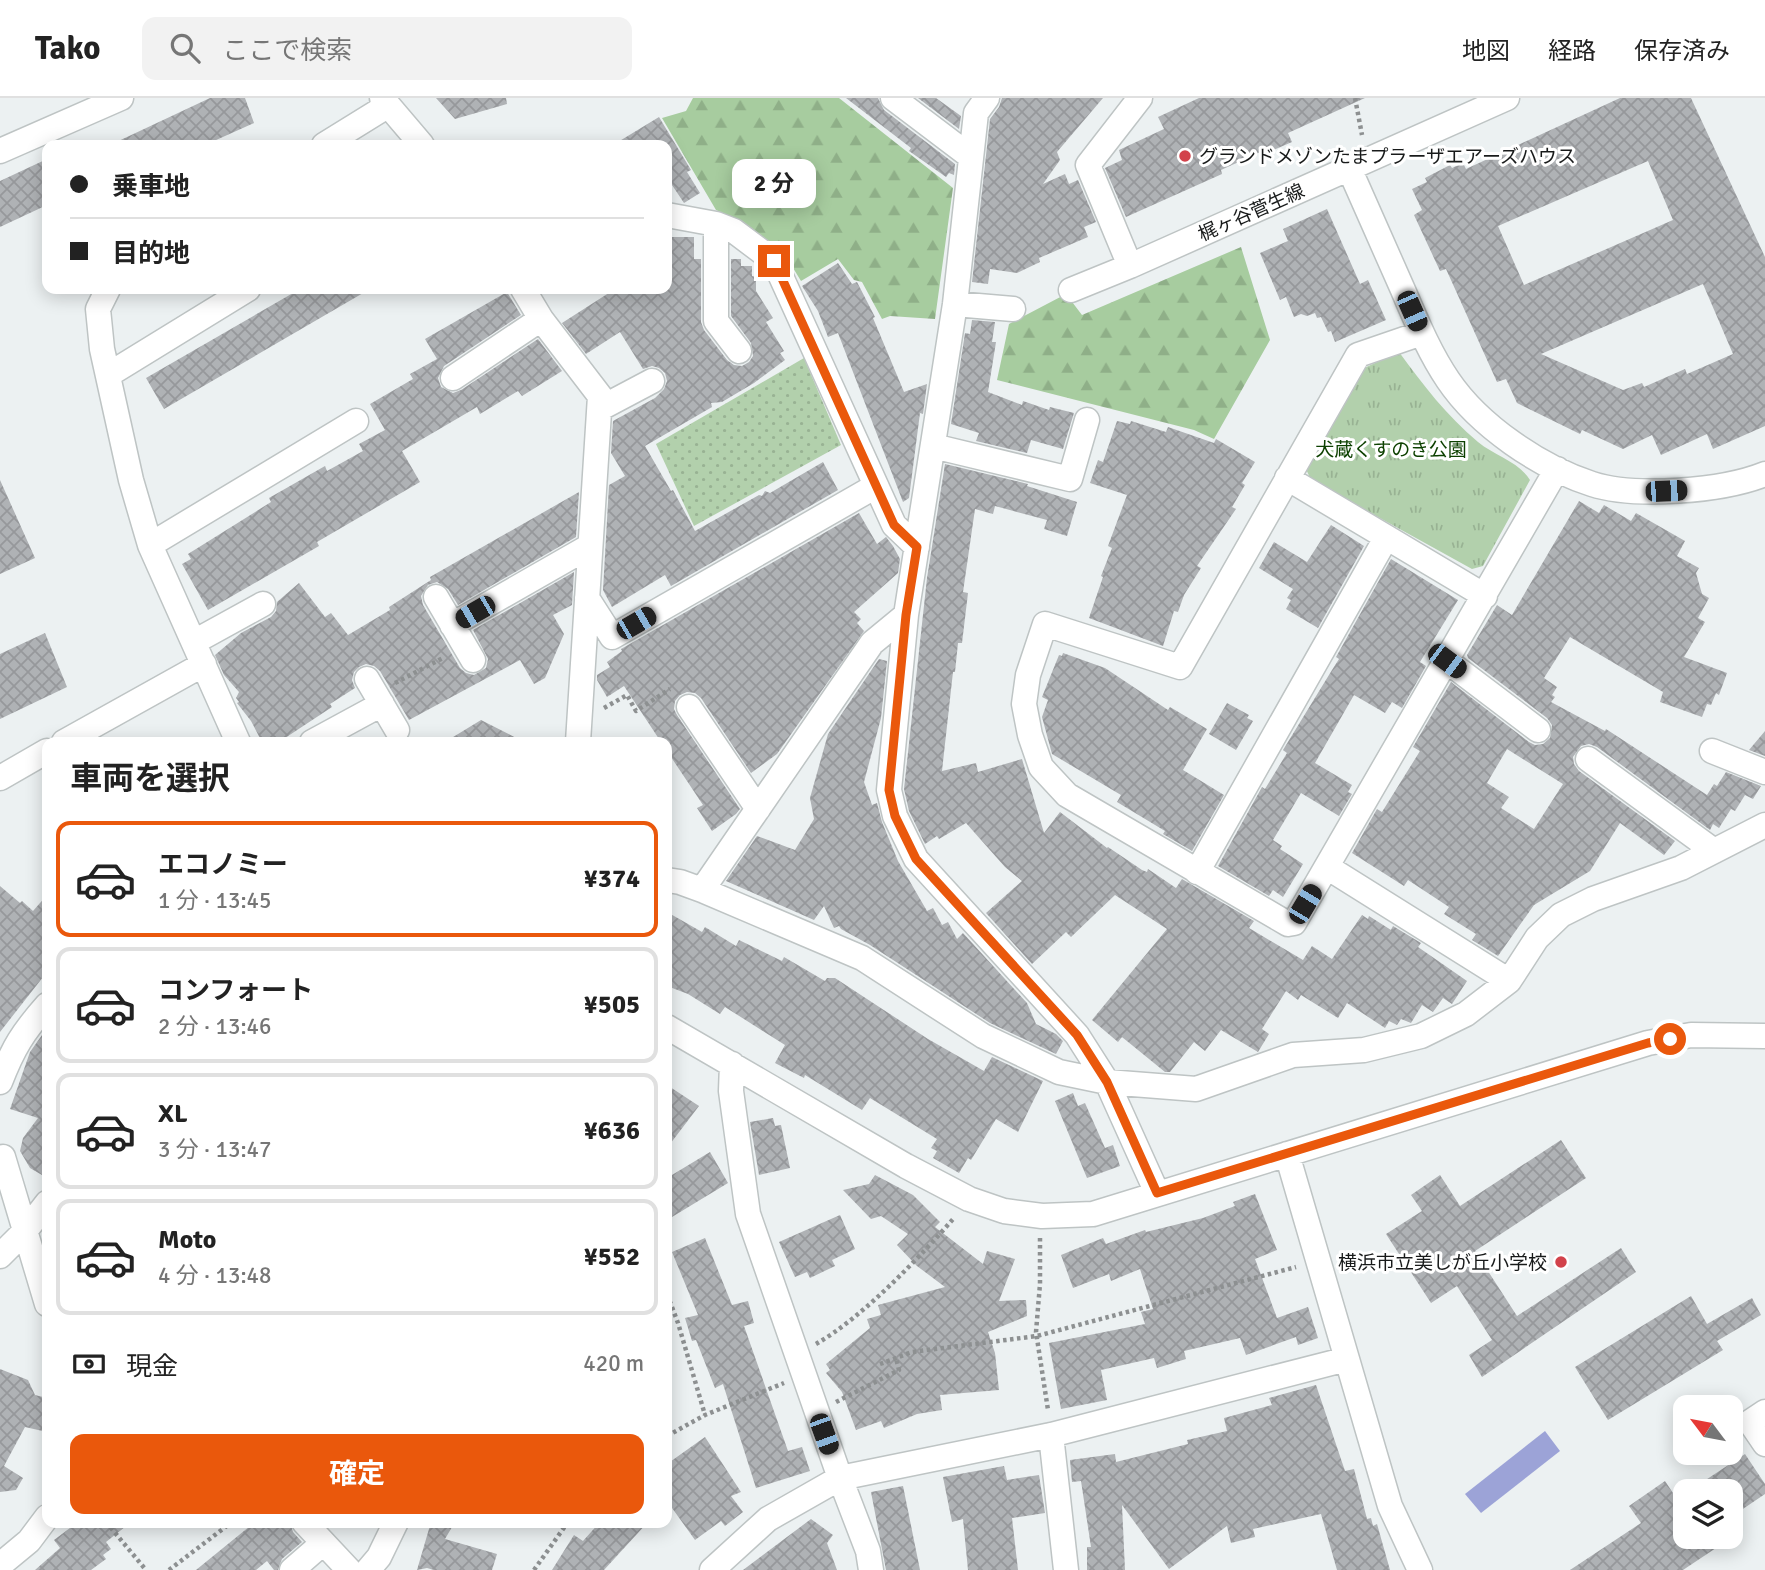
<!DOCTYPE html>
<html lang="ja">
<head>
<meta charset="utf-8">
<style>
  body { margin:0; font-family:Signika,"Noto Sans JP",sans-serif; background:#f2f2f2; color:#222; height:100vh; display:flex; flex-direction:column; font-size:26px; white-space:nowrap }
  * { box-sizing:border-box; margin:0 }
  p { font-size:23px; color:#767676 }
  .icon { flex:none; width:38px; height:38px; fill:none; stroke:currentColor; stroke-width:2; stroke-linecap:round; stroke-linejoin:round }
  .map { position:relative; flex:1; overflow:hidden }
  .side { position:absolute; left:42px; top:639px; width:630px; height:791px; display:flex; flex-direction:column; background:#fff; border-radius:14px; box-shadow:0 4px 18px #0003 }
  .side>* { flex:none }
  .guide { position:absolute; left:42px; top:42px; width:630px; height:154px; border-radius:14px; box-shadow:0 4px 18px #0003; display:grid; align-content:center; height:154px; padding:0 28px; background:#fff }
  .needle { width:46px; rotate:302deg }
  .buttons { position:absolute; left:1673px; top:1297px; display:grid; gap:14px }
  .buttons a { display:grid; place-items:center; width:70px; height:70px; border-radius:14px; background:#fff; box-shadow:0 4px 18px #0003; font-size:35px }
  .end { position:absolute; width:32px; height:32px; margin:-16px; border:9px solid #ea580c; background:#fff; box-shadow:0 0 0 4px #fff }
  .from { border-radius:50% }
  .bubble { position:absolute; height:49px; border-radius:14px; background:#fff; box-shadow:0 4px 18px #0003; font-size:23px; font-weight:700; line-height:49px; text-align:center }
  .car { position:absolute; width:21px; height:42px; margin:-21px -10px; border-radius:9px; box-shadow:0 0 5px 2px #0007; background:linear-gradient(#222 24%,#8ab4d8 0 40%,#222 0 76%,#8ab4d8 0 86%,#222 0) }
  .guide b { display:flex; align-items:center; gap:24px; height:66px; font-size:26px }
  .guide b+b { border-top:2px solid #e0e0e0 }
  .guide i { width:18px; height:18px; background:#222 }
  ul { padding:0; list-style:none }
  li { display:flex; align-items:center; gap:21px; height:116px; margin:0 14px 10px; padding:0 14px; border:4px solid #e0e0e0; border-radius:14px }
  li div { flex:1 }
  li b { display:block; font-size:26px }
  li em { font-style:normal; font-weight:700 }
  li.on { border-color:#ea580c }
  li>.icon { width:63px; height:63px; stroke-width:1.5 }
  h2 { padding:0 28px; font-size:32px; line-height:84px }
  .pay { display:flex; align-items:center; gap:18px; height:77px; padding:0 28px; font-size:26px }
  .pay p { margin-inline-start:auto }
  .action { display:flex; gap:14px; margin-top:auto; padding:14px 28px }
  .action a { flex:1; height:80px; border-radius:14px; background:#ea580c; color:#fff; font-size:28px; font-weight:700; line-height:80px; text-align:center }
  header { display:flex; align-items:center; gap:42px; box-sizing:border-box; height:98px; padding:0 35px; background:#fff; border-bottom:2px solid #e0e0e0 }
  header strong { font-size:33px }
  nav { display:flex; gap:38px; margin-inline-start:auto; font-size:24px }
  .search { width:490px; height:63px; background:#f2f2f2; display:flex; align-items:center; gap:18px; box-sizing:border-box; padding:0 24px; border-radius:14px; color:#767676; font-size:26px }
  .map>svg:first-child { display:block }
  .grass { fill:url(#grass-dots) }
  .forest { fill:url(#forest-firs) }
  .park { fill:url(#park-tufts) }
  .water { fill:#9ca3d7 }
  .building { fill:url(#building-cross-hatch); fill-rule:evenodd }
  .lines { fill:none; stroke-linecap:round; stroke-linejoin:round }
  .minor-casing { stroke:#bec4c4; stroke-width:27 }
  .path { stroke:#8d9091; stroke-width:4.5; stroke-dasharray:3.5 3.5; stroke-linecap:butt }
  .minor { stroke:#fff; stroke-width:24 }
  .route { stroke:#ea580c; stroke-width:9 }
  .poi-dot { fill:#d2424b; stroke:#fff; stroke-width:2.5 }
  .labels { text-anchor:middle; stroke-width:6; stroke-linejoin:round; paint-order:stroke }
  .poi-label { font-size:19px; fill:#181a1a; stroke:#fff; text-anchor:start }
  .street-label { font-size:19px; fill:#181a1a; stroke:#fff }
  .park-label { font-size:19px; fill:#0d4101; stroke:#fff }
</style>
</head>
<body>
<header>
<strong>Tako</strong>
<div class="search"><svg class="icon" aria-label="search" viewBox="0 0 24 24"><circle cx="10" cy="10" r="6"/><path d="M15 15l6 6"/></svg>ここで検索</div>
<nav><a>地図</a><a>経路</a><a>保存済み</a></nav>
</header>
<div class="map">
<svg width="1765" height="1472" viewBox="0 0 1765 1472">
  <defs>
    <pattern id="grass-dots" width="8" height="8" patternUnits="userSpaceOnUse" patternTransform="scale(1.75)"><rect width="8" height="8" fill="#b2d0ac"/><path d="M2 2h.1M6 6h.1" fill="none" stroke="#98b293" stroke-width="1.8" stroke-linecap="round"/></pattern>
    <pattern id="forest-firs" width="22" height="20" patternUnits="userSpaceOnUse" patternTransform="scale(1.75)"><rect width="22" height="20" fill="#a7cc9f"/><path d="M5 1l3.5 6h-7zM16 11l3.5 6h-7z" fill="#8faf88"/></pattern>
    <pattern id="park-tufts" width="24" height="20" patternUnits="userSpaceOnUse" patternTransform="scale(1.75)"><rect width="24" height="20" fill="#b2d0ac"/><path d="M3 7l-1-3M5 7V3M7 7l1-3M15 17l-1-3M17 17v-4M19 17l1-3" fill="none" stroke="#98b293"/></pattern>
    <pattern id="building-cross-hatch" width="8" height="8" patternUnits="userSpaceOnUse" patternTransform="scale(1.75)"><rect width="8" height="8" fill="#afb2b5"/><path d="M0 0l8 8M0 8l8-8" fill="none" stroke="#96989b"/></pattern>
  </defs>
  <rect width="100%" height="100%" fill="#ecf1f2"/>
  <path class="grass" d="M804,260L841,347L694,428L656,346Z"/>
  <path class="forest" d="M693,0H839L953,90L935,221L890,218L882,221L862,184L854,182L838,161L801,183L787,160L762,138L744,125L716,112L662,20L686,13Z
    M1241,149L1270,242L1214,341L1194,332L997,282L1009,226L1066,196L1082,217Z"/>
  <path class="park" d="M1399,254C1423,287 1447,318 1478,344C1495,358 1518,363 1530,382L1483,468L1472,471L1311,382L1305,369L1362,271Z"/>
  <path class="water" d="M1545,1333L1560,1353L1481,1415L1465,1396Z"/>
  <path class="building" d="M210,0H245L254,25L205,47H110Z
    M436,0H506L507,6L455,21Z
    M846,0H878L884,12L955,66L954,77L949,75L946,79L909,53L911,50Z
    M918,0H936L961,18L959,31Z
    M1002,0H1103L1057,54L1060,62L1043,86L1065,76L1069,86L1078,82L1096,124L1084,129L1088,139L1039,160L1040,164L1017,175L990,171L988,186L972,184L990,21L999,9Z
    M1199,0H1365L1288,35L1292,44L1269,54L1267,51L1221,72L1222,76L1126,119L1105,70L1122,62L1119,52L1164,31L1158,19Z
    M1620,0H1691L1765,159V328L1713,351L1707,336L1661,357L1652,337L1623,351L1582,332L1580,336L1517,305L1506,281L1497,284L1446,171L1440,173L1414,117L1422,112L1412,91L1427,84L1425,80L1450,67L1452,70L1463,65L1466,71ZM1648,63L1673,122L1524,187L1498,128ZM1703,186L1733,256L1687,276L1685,271L1644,289L1642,285L1623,292L1541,256Z
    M659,19L691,72L687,74L700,95L684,105L670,84L667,86V47H613Z
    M47,61V107L0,129V83Z
    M1327,111L1360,186L1368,182L1386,222L1335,244L1331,233L1328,234L1321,219L1317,220L1315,215L1307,218L1301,216L1294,219L1286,199L1280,202L1260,155L1288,143L1283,131Z
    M667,139H694V161H701V224L704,232L727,262L734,267L742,268L749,264L753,258L751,245L731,218V161H741V168H752V178L756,179V193L773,220L766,224L784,253L780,255L785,262L754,285L722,304L711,305L712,309L645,348L671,393L673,392L695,433L759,397L762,398L765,393L770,395L823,364L838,392L671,488L665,477L612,509L603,492L609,387L625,378L611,355L613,323L655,300L664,291L667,283L665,275L659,270L652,268L643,271L620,234L586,256L562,225L615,191H667Z
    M838,165L852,186L857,184L875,219L873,220L904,294L927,286L923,316L920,315L909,400L903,404L838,235L828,239L818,213L802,188Z
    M300,191H370L164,311L146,280Z
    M507,194L521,217L444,268L438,280L441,289L453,295L461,292L538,241L562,273L522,298L518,293L480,316L477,309L402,353L420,384L317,444L319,448L208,512L182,466L191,461L188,456L271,404L269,400L325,368L327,373L363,353L359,346L385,332L370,306L413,281L410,276L437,261L425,241Z
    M972,222L995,224L992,244H996L988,294L1022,307L1023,303L1049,312L1050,309L1074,315L1063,351L1031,342L1027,355L976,343L979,335L951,326L965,235L970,236Z
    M1117,323L1130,326L1131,323L1166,334L1168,329L1214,345L1216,341L1255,364L1242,385L1245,387L1232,409L1236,411L1197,468L1201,470L1184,497L1178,514L1174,513L1163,548L1089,520L1103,479L1101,478L1112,450L1108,448L1127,397L1090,385L1098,362L1103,364Z
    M945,366L1028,386L1027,388L1077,404L1067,438L1044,431L1047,422L995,408L993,416L975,411L963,494L968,495L962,545H958L955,574H953L942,673L976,665L978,674L1022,661L1044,735L1060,714L1107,750L1108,749L1142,772L1147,774L1148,771L1176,790L1182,781L1254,823L1249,830L1303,862L1312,848L1332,861L1362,817L1368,821L1369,818L1391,832L1393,828L1421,845L1418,849L1467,883L1452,906L1443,900L1433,914L1422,907L1411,925L1401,921L1397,927L1389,923L1385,930L1347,905L1338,920L1301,897L1298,902L1286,893L1262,931L1269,936L1258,954L1221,932L1205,953L1194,944L1170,974H1165L1122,939L1118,944L1092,922L1167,831L1115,797L1071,839L1066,834L1032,866L986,815L1022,783L1005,769L966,725L939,741L937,738L925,746L909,713L904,691L927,480Z
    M0,382L35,460L0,476Z
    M579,394L576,439L458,507L448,491L437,484L428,487L421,498L423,507L460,570L466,575L474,577L486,570L488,561L473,532L574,474L572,507L553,517L564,536L545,580L534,586L520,562L409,622L380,573L374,568L366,566L359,569L354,574L352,582L355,590L330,606L332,609L279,644H262L251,623L237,605L239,604L236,600L239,594L224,577L215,557L241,535L271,519L276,513L277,504L299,485L325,519L331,515L348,537L390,512L389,509L431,482L430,479Z
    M1579,403L1599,415L1604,407L1631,423L1636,415L1685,443L1677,458L1699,470L1696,475L1702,496L1709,500L1698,520L1705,524L1684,559L1727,575L1719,597L1716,595L1711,607L1707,606L1702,619L1660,604L1663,594L1570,539L1544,580L1557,589L1552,597L1555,599L1551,604L1605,633L1606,631L1707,697L1714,686L1717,688L1726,674L1761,688L1753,701L1745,697L1735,713L1731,711L1719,730L1713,726L1710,732L1597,649L1589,646L1581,648L1573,659L1574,666L1579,673L1675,743L1664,757L1620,725L1590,773L1534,807L1498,858L1472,842L1476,836L1444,816L1449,809L1408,782L1404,788L1352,755L1377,711L1382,714L1420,653L1413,649L1451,584L1529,644L1535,647L1543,646L1550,640L1552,627L1547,620L1468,560L1467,557L1497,507L1512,517ZM1507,651L1563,686L1534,731L1501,710L1509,699L1487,685Z
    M859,415L877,446L886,439L893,448L900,461L898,475L854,514L861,521L857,525L864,533L777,656L751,675L701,600L695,595L687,594L680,597L675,603L674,611L677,617L740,711L736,716L712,733L697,710L703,707L667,653V644H661L624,588L607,599L597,582V577L610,569L607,564L622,553L621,551Z
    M1331,427L1364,448L1318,530L1286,511L1291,502L1287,500L1293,491L1259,470L1274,444L1307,464Z
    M1391,461L1458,502L1420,564L1426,568L1402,610L1392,604L1385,615L1354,597L1315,665L1352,687L1348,694L1352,696L1339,718L1301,695L1273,742L1282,748L1280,751L1303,766L1283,799L1273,792L1269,798L1218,768L1262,689L1265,691L1287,655L1283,652L1332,572L1339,561L1336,559Z
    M45,535L67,589L0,621V556Z
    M1063,555L1105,570L1168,612L1170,609L1207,631L1183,672L1224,697L1192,753L1163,736L1165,733L1117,704L1121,697L1052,656L1042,619L1048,602L1042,599L1059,557L1062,558Z
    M879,561L887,563L881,620L864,684L872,707L877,705L882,724L898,763L927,813L933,810L942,827L948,824L957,841L963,835L1027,905L1036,926L1056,936L1063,943L1056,956L990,925L870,847L841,831L839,828L834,830L824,808L814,822L726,783L757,738L795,752L814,721L810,700L828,636Z
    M1227,605L1249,617L1247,620L1253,623L1236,652L1209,636Z
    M481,622L524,644H445Z
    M1765,633V658L1749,652Z
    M0,788L20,805L22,803L33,813L47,797V874L0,934Z
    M667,814L702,834L705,829L736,848L739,842L782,863L784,859L825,883L827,880H835L928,941L984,973L992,959L1043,983L1018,1034L996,1021L971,1062L968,1060L959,1075L933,1060L937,1053L931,1050L937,1041L870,1000L862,1012L805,977L804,980L775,965L785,947L725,909L720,916L688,896L667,888Z
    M47,930V1080L30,1070L20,1053L23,1040L38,1020L10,1011L30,954Z
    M667,987L699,1008L667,1050Z
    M1073,995L1078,1008L1085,1005L1105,1050L1113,1047L1120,1068L1087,1080L1055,1003Z
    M773,1020L775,1028L781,1027L790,1070L759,1077L750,1024Z
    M1561,1042L1586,1080L1475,1153L1517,1218L1621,1150L1636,1174L1482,1279L1469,1257L1492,1242L1457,1188L1431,1205L1386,1136L1422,1113L1411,1097L1440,1077L1460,1108Z
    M710,1054L728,1085L667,1122V1080Z
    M875,1077L913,1097L940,1124L935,1129L983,1166L987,1153L1015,1161L999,1203L1026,1202L1027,1218L988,1234L995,1255L999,1292L940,1297L942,1312L917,1316L884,1330L881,1323L856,1332L842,1294L826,1275L830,1272L826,1266L870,1230L867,1221L881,1217L878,1207L945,1189L917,1168L897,1147L908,1136L881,1118L871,1121L843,1092L869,1086Z
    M1255,1096L1277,1152L1255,1161L1277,1220L1308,1209L1318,1240L1298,1247L1296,1239L1246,1257L1240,1240L1184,1253L1186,1261L1157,1270L1154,1260L1101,1272L1107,1302L1061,1311L1049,1245L1145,1226L1141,1214L1153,1211L1140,1171L1111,1183L1109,1176L1073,1190L1061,1157L1103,1140L1106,1146L1145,1132L1146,1134L1203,1120L1235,1108L1233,1104Z
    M840,1117L855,1151L832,1162L835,1168L810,1180L807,1174L795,1179L779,1144Z
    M705,1140L732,1207L748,1203L754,1225L744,1228L788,1353L802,1349L810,1373L756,1390L723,1286L715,1290L696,1242L692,1243L685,1220L698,1217L672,1154Z
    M1691,1198L1707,1226L1752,1200L1761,1217L1717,1243L1723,1252L1608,1322L1575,1269Z
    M0,1271L28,1282L35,1297L47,1300V1334L25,1329L4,1368L23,1380L16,1392L0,1394Z
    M1316,1287L1345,1373L1354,1371L1367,1421L1371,1420L1373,1428L1377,1426L1390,1472H1337L1321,1416L1253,1431L1255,1439L1231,1445L1227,1428L1169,1471L1122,1407L1125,1472H1087V1449H1091L1081,1383L1072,1384L1070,1362L1115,1356L1116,1364L1188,1346L1187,1342L1227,1333L1224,1320L1272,1307L1269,1300Z
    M705,1339L741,1394L731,1398L743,1414L725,1428L721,1423L695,1442L667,1403V1366Z
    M1745,1356L1765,1386V1396L1731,1419V1393H1689Z
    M1004,1368L1007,1382L1039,1377L1045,1415L1012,1420L1018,1472H968L963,1421L952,1424L943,1379Z
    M1665,1383L1677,1401L1685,1396V1438H1734L1683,1472H1570L1641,1425L1629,1408Z
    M903,1388L920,1472H886L871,1394Z
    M811,1421L833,1437L827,1445L837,1472H743Z
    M78,1424H131L106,1444L111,1451L103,1457L106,1461L91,1472H35L60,1450L54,1442Z
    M255,1424H290L293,1434L302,1444L282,1461L278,1472H274L267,1463L256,1472H196Z
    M431,1424H455L445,1441L497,1456L492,1472H434L427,1470L417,1472Z
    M600,1424H648L604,1472H552L574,1437L583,1443Z"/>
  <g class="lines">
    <g class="minor-casing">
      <path id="minor" d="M382,0L422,47
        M893,0L971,59
        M987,0L976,15L955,206L906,517L889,692L895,718L916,761L1077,937L1107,984L1157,1095
        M324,47L387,8
        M0,53L121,0
        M1349,70C1367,111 1385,151 1403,192C1416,222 1429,254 1448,282C1479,328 1540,369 1592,386C1635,400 1723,393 1765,376
        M667,117L716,126L734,133L774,163L894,427L917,449
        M716,126V223L739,253
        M1130,168L1088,67L1140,0
        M108,191L98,211L102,251L131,382L150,447L238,644
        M523,191L541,221L600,298L578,644
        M1071,192L1130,168L1507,0
        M955,206L1013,211
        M1422,235L1358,257L1180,569L1045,526L1028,577L1024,606L1030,637L1041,669L1067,697L1288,826L1294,825L1557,371
        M108,277L248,191
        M453,280L541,221
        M601,310L652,283
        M933,348L1070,381L1087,322
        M1287,380L1485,498
        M150,447L356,323
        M436,499L473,562
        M587,500L612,539L876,388
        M452,527L590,448
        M194,544L263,506
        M1447,563L1538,632
        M367,581L397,632
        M689,609L758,711
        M64,644L204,566
        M312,644L382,606
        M1712,653L1765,674
        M1588,661L1714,753
        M0,680L47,653
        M1327,769L1509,883
        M1197,774L1386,440
        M667,782L680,784L702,792L862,860L983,938L1059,974L1107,984L1196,991L1293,957L1364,952L1421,938L1466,916L1509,883L1537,840L1561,817L1593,801L1681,770L1765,727
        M702,792L872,545L906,517
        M667,929L906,1068L969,1101L1004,1113L1042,1118L1093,1116L1648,945L1691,937L1765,938
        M732,966L731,993L748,1116L840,1380L868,1453L871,1472
        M0,984C13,950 23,934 47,907
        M1287,1056L1390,1408L1420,1472
        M3,1059L47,1206
        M0,1158L26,1132L47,1105
        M1765,1314L1750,1324L1765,1346
        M1051,1337L1066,1472
        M304,1424L349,1472
        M0,1467L29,1443L47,1419
        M292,1472L323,1445
        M368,1472L379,1459L396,1424
        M712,1472L768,1421L840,1380L1051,1337L1347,1261"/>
    </g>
    <path class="path" d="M1355,0L1362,37
      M395,585L443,560
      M604,610L627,597L636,613L670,591
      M1040,1140V1186L1036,1234L1048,1312
      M667,1196L678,1225L705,1317
      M816,1246C863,1219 918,1161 954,1120
      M880,1266L912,1254L1037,1238L1296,1169
      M836,1304L899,1272L896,1260
      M667,1338L705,1317L784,1285
      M106,1424L146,1472
      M169,1472L232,1424
      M534,1472L568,1424"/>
    <use href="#minor" class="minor"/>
  </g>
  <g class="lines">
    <path class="route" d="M774,163L894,427L917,449L906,517L889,692L895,718L916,761L1077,937L1107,984L1157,1095L1648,945L1670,941"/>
  </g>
  <g class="poi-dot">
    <circle cx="1185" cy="58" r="7"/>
    <circle cx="1561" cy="1164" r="7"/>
  </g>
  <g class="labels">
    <g class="poi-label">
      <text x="1199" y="65">グランドメゾンたまプラーザエアーズハウス</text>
      <text x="1547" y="1171" text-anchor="end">横浜市立美しが丘小学校</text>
    </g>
    <g class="street-label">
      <text transform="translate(1251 114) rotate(-24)" y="7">梶ヶ谷菅生線</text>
    </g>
    <g class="park-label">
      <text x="1391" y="358">犬蔵くすのき公園</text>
    </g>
  </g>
</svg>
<div class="buttons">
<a><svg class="needle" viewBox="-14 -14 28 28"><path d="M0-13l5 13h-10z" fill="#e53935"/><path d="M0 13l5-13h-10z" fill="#767676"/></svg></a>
<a><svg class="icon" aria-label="layers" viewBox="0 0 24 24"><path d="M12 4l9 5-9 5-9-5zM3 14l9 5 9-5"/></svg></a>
</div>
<i class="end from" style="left:1670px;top:941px"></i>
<i class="end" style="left:774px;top:163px"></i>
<div class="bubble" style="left:732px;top:61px;width:84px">2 分</div>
<i class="car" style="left:1412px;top:213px;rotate:156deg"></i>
<i class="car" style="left:1666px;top:393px;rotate:88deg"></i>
<i class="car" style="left:475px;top:514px;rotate:240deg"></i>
<i class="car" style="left:636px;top:525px;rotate:60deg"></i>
<i class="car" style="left:1447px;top:563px;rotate:127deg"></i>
<i class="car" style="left:1305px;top:806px;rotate:31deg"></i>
<i class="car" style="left:824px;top:1336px;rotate:160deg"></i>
<div class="guide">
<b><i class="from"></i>乗車地</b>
<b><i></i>目的地</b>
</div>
<section class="side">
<h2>車両を選択</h2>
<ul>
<li class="on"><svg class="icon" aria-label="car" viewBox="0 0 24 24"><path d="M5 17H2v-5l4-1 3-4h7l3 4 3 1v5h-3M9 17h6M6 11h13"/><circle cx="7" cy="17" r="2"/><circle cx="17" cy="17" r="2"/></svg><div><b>エコノミー</b><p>1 分 · 13:45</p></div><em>¥374</em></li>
<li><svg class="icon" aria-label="car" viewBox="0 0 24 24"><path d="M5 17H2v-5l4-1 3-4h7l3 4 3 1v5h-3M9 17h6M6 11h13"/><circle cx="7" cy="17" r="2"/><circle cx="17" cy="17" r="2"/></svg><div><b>コンフォート</b><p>2 分 · 13:46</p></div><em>¥505</em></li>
<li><svg class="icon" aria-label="car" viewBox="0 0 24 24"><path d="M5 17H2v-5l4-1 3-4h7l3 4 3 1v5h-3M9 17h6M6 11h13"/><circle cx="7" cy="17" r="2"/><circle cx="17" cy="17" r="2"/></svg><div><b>XL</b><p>3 分 · 13:47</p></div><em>¥636</em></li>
<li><svg class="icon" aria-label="car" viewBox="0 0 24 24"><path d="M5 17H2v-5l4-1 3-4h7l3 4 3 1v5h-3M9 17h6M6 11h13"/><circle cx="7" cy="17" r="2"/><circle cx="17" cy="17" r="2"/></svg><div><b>Moto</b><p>4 分 · 13:48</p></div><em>¥552</em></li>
</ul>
<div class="pay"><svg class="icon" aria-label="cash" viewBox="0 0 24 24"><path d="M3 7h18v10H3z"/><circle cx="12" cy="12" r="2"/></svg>現金<p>420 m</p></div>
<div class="action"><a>確定</a></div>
</section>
</div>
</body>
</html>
